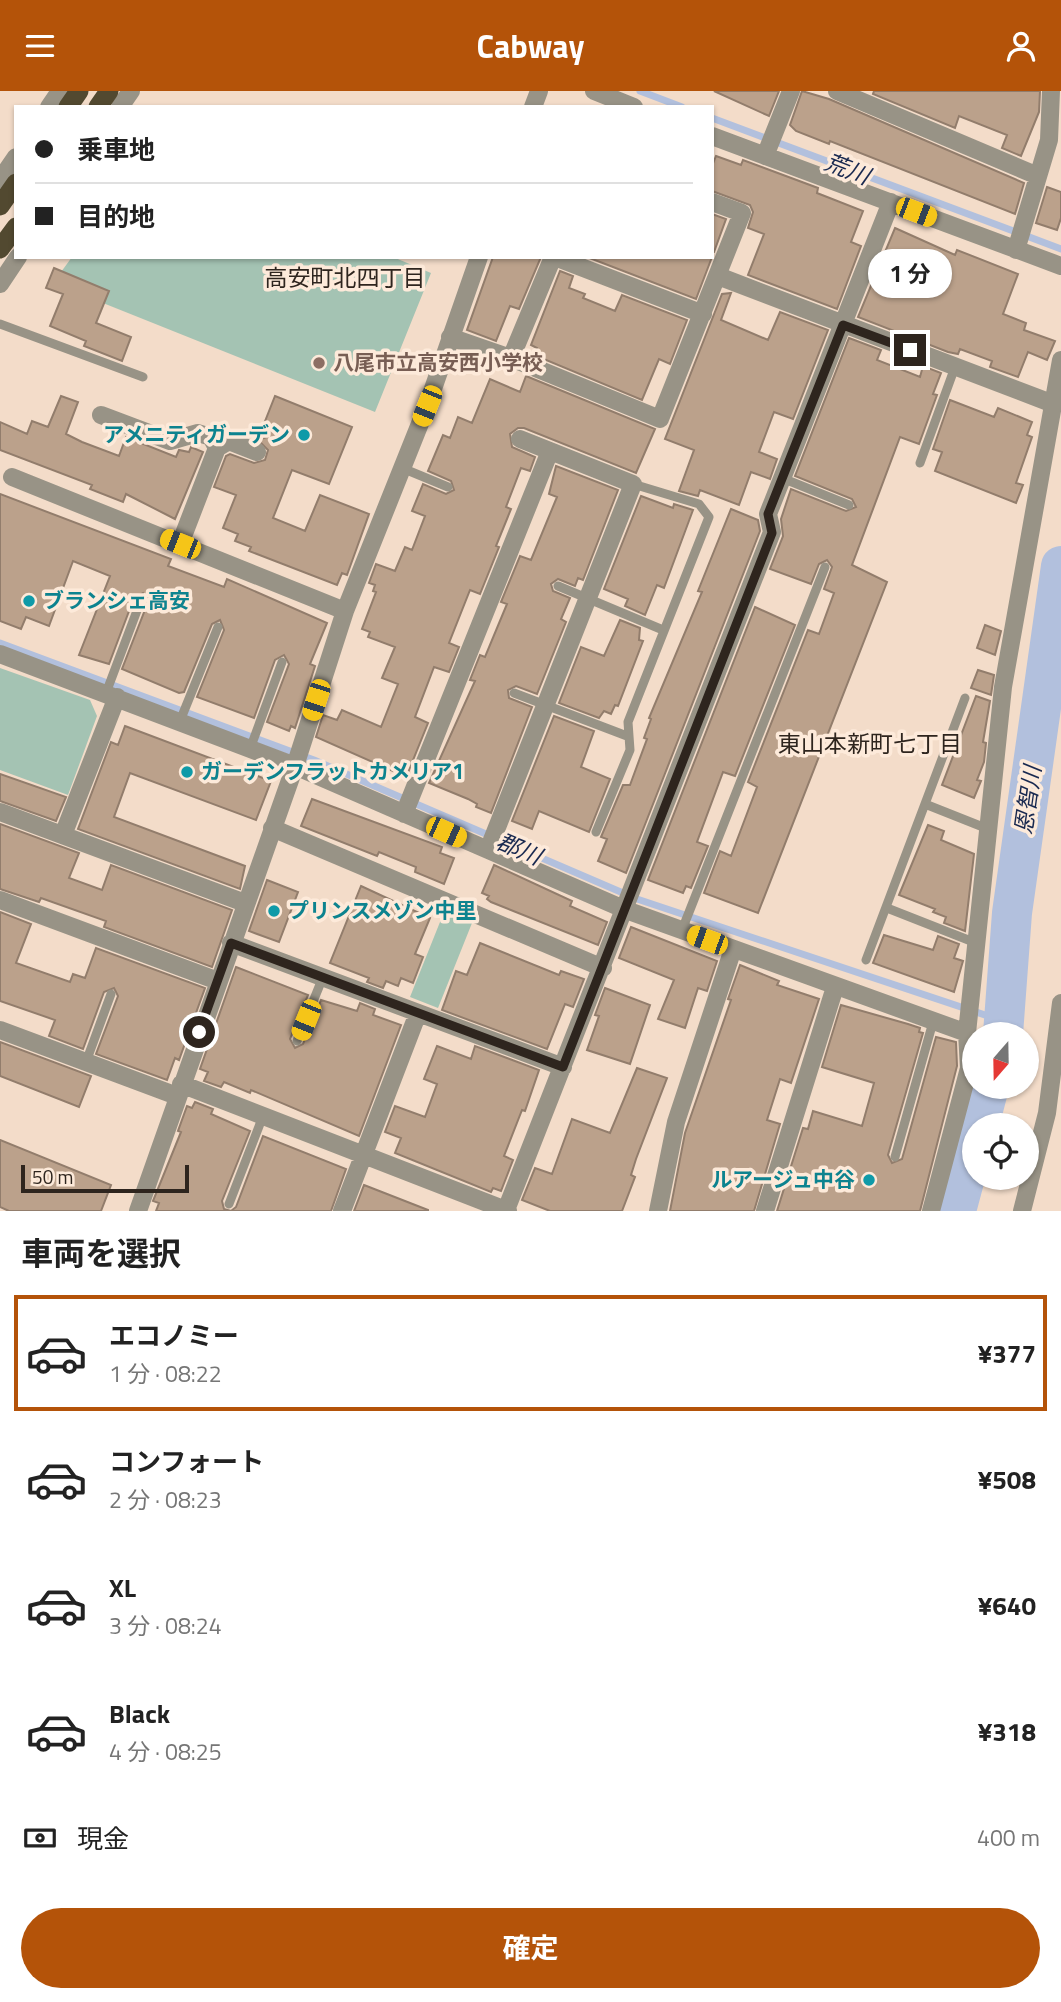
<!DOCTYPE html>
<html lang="ja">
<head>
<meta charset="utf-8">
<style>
  body { margin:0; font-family:"Titillium Web","Noto Sans JP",sans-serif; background:#f6f6f6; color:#222; height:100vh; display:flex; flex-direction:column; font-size:26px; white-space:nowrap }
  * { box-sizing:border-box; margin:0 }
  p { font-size:23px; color:#767676 }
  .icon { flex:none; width:38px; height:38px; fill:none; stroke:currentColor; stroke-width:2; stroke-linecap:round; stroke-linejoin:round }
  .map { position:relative; height:1120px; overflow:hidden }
  .details { display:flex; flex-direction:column; background:#fff; flex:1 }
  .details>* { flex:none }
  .top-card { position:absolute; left:14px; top:14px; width:700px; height:154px; border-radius:0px; box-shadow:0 2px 5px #0004; display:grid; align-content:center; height:154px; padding:0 21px; background:#fff }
  .needle { width:46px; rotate:200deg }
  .buttons { position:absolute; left:962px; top:931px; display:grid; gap:14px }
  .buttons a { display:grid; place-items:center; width:77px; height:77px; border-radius:50%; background:#fff; box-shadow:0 2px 5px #0004; font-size:35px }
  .scale { position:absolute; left:21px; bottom:18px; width:168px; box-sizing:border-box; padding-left:7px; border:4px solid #2e251e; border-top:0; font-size:19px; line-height:24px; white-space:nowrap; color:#2e251e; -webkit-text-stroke:5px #fdeada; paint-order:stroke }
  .end { position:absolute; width:32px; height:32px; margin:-16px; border:9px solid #2e251e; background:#fff; box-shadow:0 0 0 4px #fff }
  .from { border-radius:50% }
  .bubble { position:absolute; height:49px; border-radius:24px; background:#fff; box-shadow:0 2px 5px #0004; font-size:23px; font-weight:700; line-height:49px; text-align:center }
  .car { position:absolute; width:21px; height:42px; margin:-21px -10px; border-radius:9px; box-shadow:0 0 5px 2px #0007; background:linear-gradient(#f5c518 24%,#345 0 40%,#f5c518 0 76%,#345 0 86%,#f5c518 0) }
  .top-card b { display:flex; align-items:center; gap:24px; height:66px; font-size:26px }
  .top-card b+b { border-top:2px solid #e0e0e0 }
  .top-card i { width:18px; height:18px; background:#222 }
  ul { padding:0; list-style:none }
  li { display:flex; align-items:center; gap:21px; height:116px; margin:0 14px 10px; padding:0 7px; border:4px solid transparent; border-radius:0px }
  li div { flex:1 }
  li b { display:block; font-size:26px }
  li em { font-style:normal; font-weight:700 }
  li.active { border-color:#b45309 }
  li>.icon { width:63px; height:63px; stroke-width:1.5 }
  h2 { padding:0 21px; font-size:32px; line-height:84px }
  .pay { display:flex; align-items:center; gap:18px; height:77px; padding:0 21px; font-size:26px }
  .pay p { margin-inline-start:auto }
  .cta { display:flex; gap:14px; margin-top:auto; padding:14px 21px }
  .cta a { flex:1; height:80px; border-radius:42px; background:#b45309; color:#fff; font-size:28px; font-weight:700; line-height:80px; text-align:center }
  header { display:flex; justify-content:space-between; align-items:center; height:91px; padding:0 21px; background:#b45309; color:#fff; font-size:32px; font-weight:700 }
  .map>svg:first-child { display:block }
  .green { fill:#a4c3b3 }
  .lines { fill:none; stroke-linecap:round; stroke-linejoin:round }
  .stream { stroke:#b2c0dd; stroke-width:7 }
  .river { stroke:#b2c0dd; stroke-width:40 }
  .building { fill:#bba18b; stroke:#927d6c; stroke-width:2 }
  .service { stroke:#989386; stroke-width:9 }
  .minor { stroke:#989386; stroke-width:18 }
  .trunk { stroke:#524930; stroke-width:19 }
  .route { stroke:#2e251e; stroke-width:9 }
  .education-dot { fill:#8d6e63; stroke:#fdeada; stroke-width:2.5 }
  .culture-dot { fill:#0f9aa8; stroke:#fdeada; stroke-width:2.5 }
  .labels { text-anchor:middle; stroke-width:7; stroke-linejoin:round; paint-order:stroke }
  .education-label { font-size:21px; font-weight:bold; fill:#785e54; stroke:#fdeada; text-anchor:start }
  .culture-label { font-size:21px; font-weight:bold; fill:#0d838f; stroke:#fdeada; text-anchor:start }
  .water-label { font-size:23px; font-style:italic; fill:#192950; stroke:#fdeada }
  .neighbourhood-label { font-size:23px; fill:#2e251e; stroke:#fdeada }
</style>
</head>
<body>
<header><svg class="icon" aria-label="menu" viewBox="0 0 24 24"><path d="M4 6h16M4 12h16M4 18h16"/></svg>Cabway<svg class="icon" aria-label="person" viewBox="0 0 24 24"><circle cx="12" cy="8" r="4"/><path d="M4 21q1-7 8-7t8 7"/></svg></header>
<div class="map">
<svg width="1061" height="1120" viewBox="0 0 1061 1120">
  <rect width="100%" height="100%" fill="#f3dcc9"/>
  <path class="green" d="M72,166H393L431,182L375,321L53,192Z
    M0,577L90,609L97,625L68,704L0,679Z
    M444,821L472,832L438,917L410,906Z"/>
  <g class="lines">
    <path class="stream" d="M640,0L682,16
      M712,27L1061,158
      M0,552L314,669L637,808L1006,931"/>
    <path class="river" d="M1003,943L1012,822L1061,475
      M979,1034L989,996
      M956,1120L975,1049"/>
  </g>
  <path class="building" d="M714,0H779L769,25Z
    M802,0L829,8L1024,92L1015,123L830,50L829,53L796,40L790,34Z
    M874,0H1040L1039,21L1021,65L1002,57L1007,44L959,25L955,37L873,3Z
    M716,65L741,74L743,69L818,97L817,102L863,120L851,151L861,155L837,218L748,184L764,143L748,137L753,121L750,114L712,100V75Z
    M1047,96L1061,101V127L1057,139L1036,132Z
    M712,123L726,128L714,161H712Z
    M895,137L955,164L957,159L1018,183L1003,223L1026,232L1024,239L1055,250L1047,269L1028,261L1018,286L990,276L992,270L960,258L958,263L948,261L858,226Z
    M493,166H541L519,218L510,215L496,250L467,239Z
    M587,166H712L696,208Z
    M54,177L109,200L96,232L131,246L122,270L84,255L86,250L50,235L63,203L46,197Z
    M560,180L573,185L569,197L585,203L583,207L615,220L622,204L687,229L670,273L659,268L642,309L534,264L537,257L531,254Z
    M731,202L721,229L768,249L780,221L828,239L793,328L774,321L759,361L777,368L770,388L751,381L739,414L700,399L698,405L679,400L694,359L665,348L722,203Z
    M849,247L881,259L877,269L920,286L923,275L941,282L933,303L937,304L919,353L900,346L852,474L887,491L758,822L704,802L720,760L731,765L757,696L748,691L808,539L819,543L834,502L824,498L832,476L827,469L819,473L811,493L770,478L783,445L781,428L791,398L846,420L856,416L852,408L795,385Z
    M526,285L655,338L636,382L524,337H518L510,343L512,356L535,366L530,380L521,377L506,416L511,418L496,455L499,456L480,503L470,499L449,552L459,556L449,581L434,576L415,626L428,632L407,684H402L316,646L323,624L337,629L342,619L381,636L398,593L382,587L395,556L368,546L370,541L362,538L376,501L373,500L375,494L369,492L376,473L395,480L405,456L412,459L425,425L412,420L423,393L446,403L454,399L451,390L428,380L443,344L450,347L458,326L472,332L490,288L520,301Z
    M61,305L78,311L66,343L82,351L119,365L126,346L176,366L179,359L189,361L191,356L203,361L175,428L126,403L123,411L90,398L92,394L0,359V331L27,343L32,330L48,336Z
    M275,305L352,336L329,393L292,379L273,427L305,440L320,404L369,423L347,484L342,482L337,494L249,460L251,456L235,450L238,443L223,437L236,404L214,396L226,365L230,363L254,372L265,369L268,359L258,349L267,346L260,343Z
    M950,309L994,326L998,317L1032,331L1027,344L1032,346L1016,392L1023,394L1016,412L935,380L942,361L933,358Z
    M556,375L618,399L583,489L578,487L575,495L558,488L551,493L553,500L570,507L561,528L566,531L537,603L516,595L508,599L509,607L532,616L491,722L476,716L477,713L468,708L429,692L475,590L470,589L480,564L485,566L507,513L501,511L520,465L531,469L557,406L549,403Z
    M0,403L171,468L168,475L224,496L227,488L327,532L310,573L315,575L295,637L291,635L289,640L267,631L289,573L284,564L275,569L254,627L197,606L224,539L220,529L212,533L184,601L179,602L122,578L148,511L143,502L134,507L109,573L79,564L110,485L73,470L49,535L26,526L21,538L0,530Z
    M641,405L673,417L674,413L693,419L664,497L657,494L645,524L625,515L628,508L604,498Z
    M731,418L758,429L760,440L626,782L598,770L607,748L601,746L623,694H630L647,648L644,647L651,628L649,627L702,501L698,500Z
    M755,516L795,534L735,685L723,681L697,751L708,755L691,797L686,795L683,802L648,789Z
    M620,529L640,537L639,549L643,550L618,615L615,614L611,623L604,620L599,627L559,612L581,556L604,565Z
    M985,534L1001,540L995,564L977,557Z
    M978,579L994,584L991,604L971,597Z
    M976,605L990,610L983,651L986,652L984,671L977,689L981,690L974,707L942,694Z
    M554,625L594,640L581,676L610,688L589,741L539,720L532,738L512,730Z
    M125,635L271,690L256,729L130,682L114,726L245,775L240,798L78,738L111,651L118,654Z
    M0,683L66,706L56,730L0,710Z
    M312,708L442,756L440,762L454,767L444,793L415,781L416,776L379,761L377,765L301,735Z
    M0,733L79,762L69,787L102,799L111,774L232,819L212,876L104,836L106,830L41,807L39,811L0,798Z
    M928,734L944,740L941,749L974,763L965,840L944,832L946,826L933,821L935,818L899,804Z
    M494,774L572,810L570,815L607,831L598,854L491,811L487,808L489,805L482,802Z
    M267,789L298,801L279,851L249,840Z
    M361,795L430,827L415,863L423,866L413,892L401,887L398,895L386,890L383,897L367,891L369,887L330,872Z
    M0,821L31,833L16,872L70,891L73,883L85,887L96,857L205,897L179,969L175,967L167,989L96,963L118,905L114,897L104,901L83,958L49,945L55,929L0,910Z
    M631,836L717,870L707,900L698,897L685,937L658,928L674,889L619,867Z
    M884,844L933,859L938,845L959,853L954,867L963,870L954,901L873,872Z
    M480,852L559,884L561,880L584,888L573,916L565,913L547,958L442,919L456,880L467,884Z
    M740,874L779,890L777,894L819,908L791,992L780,988L767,1029L780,1033L754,1120H670L685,1042L731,909L728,908Z
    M236,876L308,904L290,948L295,957L303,953L321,909L357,920L360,912L375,918L373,924L401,934L359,1045L251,999L250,1002L224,991L221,996L204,990L208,981L200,978Z
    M605,897L650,914L630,973L587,959L599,925L595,924Z
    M841,914L908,933L920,937L919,941L923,942L888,1064L892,1072L902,1068L936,946L956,951L957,975L920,1120H777L803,1037L808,1038L813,1020L862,1035L874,992L822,976Z
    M0,951L91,985L79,1016L0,985Z
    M437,955L471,968L475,955L539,979L525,1020L522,1019L504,1065L513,1069L501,1100L493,1097L491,1101L395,1062L401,1047L385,1041L395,1015L425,1026L437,993L424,988Z
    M637,977L667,987L636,1068L631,1084L635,1086L622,1120H550L522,1109L535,1077L552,1083L572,1028L610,1042Z
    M195,1011L213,1018L211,1023L250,1040L222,1110L224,1118L231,1120L236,1116L263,1045L346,1078L331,1120H156L159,1112L153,1110L181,1041L178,1040L187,1015L192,1017Z
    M0,1049L111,1094L101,1120H9L0,1116Z
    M364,1094L428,1119V1120H354Z"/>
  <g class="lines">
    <path class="service" d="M0,233L143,286
      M920,372L955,276
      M402,377L448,396
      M782,387L849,414
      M558,495L663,539
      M106,602L141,509
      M514,602L627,645
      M180,630L218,536
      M250,658L282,571
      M925,713L988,738
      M596,741L630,659L628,631L709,426L699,413L633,393
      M887,817L976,852
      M682,839L825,476
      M866,869L965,607
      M297,950L323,886
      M86,971L111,903
      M895,1066L933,931
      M229,1113L263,1025"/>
    <path class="minor" d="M594,0L634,16
      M837,0L1038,85
      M49,16L60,0
      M120,16L131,0
      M533,16L539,0
      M712,45L1061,175
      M765,65L791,0
      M0,89L16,66
      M1016,159L1049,49L1051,0
      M555,166L703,223
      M718,185L1051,312
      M0,193L18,166
      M450,246L511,267L553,166
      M511,267L660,328L742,122L712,111
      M101,324L170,350L198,342L211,346L217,357L180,453
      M217,357L229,350L257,361
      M12,386L345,520
      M0,563L295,675L626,819L967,942
      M0,721L245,812
      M404,723L550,360
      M272,737L603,877
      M63,744L117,606
      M488,759L633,393L520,348
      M0,809L218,890
      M231,852L563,976
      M0,939L177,1005
      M181,993L508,1120
      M506,1119L772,441L768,423L891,111
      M138,1120L295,675L345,520L427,315L479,166
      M342,1120L418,922
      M658,1120L676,1031L733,858
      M765,1120L835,896
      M931,1120L969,977L967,942L1003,596L1061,269
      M1022,1120L1047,1022L1061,912"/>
    <path class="trunk" d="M68,16L79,0
      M98,16L109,0
      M0,115L16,92
      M0,158L16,136"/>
  </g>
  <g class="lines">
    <path class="route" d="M199,941L231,852L563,976L772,442L768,423L843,234L910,259"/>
  </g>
  <circle class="education-dot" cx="319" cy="272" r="7"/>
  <g class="culture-dot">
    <circle cx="304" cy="344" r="7"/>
    <circle cx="29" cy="510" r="7"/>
    <circle cx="187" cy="681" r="7"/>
    <circle cx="274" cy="820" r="7"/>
    <circle cx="869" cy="1089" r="7"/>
  </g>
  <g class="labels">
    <g class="education-label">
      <text x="333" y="279">八尾市立高安西小学校</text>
    </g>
    <g class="culture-label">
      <text x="290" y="351" text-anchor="end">アメニティガーデン</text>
      <text x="43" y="517">ブランシェ高安</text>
      <text x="201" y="688">ガーデンフラットカメリア1</text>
      <text x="288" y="827">プリンスメゾン中里</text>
      <text x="855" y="1096" text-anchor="end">ルアージュ中谷</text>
    </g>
    <g class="water-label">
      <text transform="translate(847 78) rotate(21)" y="8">荒川</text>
      <text transform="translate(1028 709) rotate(-82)" y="8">恩智川</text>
      <text transform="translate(519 758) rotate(23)" y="8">郡川</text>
    </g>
    <g class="neighbourhood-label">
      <text x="345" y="195">高安町北四丁目</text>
      <text x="870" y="661">東山本新町七丁目</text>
    </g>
  </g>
</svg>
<div class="buttons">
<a><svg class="needle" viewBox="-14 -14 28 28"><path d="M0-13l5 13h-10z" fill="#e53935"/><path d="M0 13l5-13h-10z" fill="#767676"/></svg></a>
<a><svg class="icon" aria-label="locate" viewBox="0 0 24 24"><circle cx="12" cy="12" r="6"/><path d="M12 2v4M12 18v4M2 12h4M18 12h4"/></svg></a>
</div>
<div class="scale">50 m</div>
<i class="end from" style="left:199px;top:941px"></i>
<i class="end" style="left:910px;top:259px"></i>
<div class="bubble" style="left:868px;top:158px;width:84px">1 分</div>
<i class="car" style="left:916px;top:121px;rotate:111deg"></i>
<i class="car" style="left:427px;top:315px;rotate:202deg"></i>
<i class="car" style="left:180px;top:453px;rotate:292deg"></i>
<i class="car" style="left:316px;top:609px;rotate:198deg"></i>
<i class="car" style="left:446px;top:741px;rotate:114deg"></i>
<i class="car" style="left:707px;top:849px;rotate:290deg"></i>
<i class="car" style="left:306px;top:929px;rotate:202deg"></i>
<div class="top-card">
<b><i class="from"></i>乗車地</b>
<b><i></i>目的地</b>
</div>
</div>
<section class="details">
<h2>車両を選択</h2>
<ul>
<li class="active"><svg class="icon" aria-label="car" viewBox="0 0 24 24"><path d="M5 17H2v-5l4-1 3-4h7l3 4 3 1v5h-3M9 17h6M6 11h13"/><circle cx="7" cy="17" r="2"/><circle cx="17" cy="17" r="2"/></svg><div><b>エコノミー</b><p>1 分 · 08:22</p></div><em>¥377</em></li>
<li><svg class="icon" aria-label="car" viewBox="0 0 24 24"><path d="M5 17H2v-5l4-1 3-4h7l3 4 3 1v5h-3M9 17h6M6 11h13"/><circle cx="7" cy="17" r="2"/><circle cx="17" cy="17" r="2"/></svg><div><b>コンフォート</b><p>2 分 · 08:23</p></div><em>¥508</em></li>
<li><svg class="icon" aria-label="car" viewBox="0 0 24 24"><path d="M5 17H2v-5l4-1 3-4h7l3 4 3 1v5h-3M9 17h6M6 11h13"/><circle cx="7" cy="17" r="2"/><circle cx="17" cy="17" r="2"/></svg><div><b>XL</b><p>3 分 · 08:24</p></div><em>¥640</em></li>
<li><svg class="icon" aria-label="car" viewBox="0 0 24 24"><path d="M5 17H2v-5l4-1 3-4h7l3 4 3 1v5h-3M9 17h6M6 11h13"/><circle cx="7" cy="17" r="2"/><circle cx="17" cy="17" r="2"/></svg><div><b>Black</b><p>4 分 · 08:25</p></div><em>¥318</em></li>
</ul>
<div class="pay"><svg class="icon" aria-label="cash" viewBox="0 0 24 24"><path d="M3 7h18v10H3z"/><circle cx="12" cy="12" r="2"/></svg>現金<p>400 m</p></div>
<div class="cta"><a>確定</a></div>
</section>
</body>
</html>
